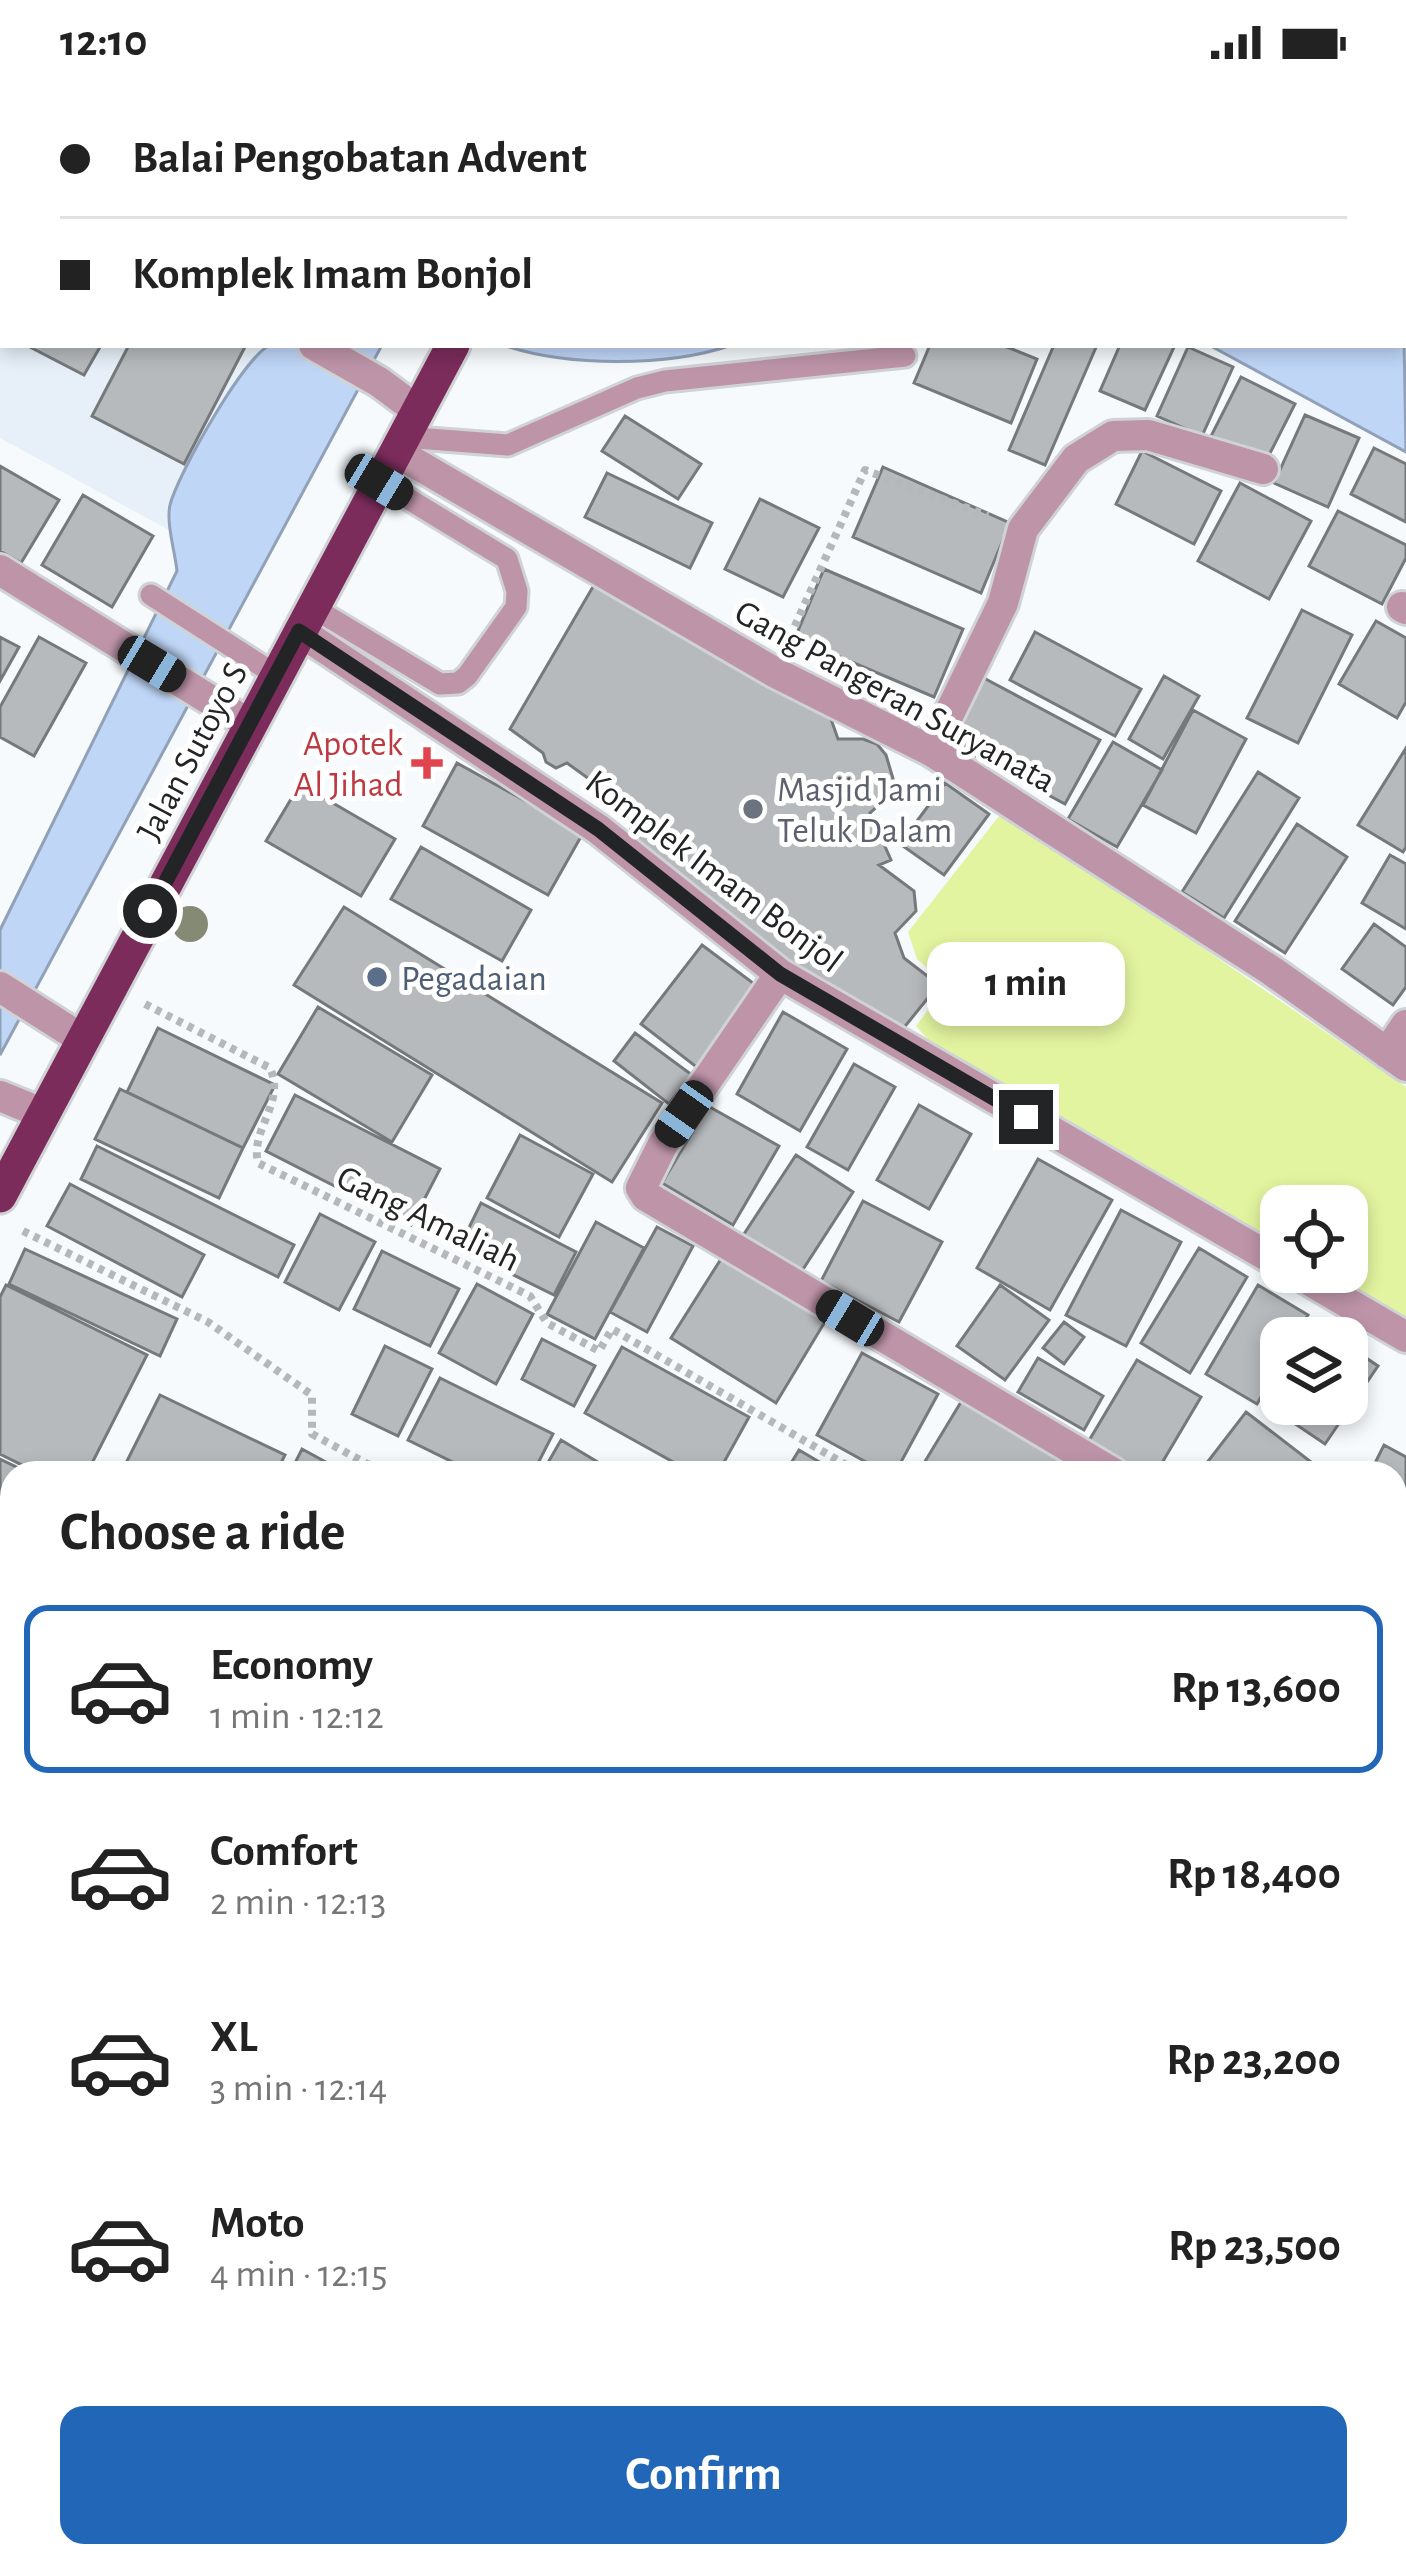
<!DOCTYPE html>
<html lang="en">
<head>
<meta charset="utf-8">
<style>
  body { margin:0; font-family:"Alegreya Sans",sans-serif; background:#f2f2f2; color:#222; height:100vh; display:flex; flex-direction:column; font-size:45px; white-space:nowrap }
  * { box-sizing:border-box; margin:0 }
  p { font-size:39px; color:#767676 }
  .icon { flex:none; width:66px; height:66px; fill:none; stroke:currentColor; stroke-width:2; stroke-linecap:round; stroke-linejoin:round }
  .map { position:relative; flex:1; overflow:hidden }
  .side { position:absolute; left:0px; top:1377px; width:1407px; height:1107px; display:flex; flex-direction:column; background:#fff; border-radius:36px 36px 0 0; box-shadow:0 6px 18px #0003 }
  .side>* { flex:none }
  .top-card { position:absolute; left:0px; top:0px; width:1407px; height:264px; box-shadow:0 6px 18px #0003; display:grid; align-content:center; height:264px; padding:0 60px; background:#fff }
  .buttons { position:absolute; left:1260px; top:1101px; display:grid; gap:24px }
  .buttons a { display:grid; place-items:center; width:108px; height:108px; border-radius:24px; background:#fff; box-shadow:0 6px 18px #0003; font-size:60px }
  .end { position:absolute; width:54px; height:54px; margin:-27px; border:15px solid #232425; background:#fff; box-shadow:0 0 0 6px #fff }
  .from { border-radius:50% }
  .bubble { position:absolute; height:84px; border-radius:24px; background:#fff; box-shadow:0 6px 18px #0003; font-size:39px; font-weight:600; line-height:84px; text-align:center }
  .car { position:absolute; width:36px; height:72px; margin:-36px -18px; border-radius:15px; box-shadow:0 0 9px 3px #0007; background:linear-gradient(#222 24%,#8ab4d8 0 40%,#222 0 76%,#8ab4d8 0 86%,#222 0) }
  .top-card b { display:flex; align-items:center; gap:42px; height:114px; font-size:45px }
  .top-card b+b { border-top:3px solid #e0e0e0 }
  .top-card i { width:30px; height:30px; background:#222 }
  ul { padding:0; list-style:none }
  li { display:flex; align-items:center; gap:36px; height:168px; margin:0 24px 18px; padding:0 36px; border:6px solid transparent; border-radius:24px }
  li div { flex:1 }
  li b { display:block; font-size:45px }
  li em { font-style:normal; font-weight:600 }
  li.active { border-color:#2266b7 }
  li>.icon { width:108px; height:108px; stroke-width:1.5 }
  h2 { padding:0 60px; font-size:54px; line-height:144px }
  .primary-button { display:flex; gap:24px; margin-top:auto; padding:24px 60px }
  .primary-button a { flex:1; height:138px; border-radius:24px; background:#2266b7; color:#fff; font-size:48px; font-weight:600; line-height:138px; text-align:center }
  .status { display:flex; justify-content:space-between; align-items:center; height:84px; padding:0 60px; background:#fff; direction:ltr }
  .status svg { height:33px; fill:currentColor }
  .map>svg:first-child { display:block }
  .built { fill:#e7f0f9 }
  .green { fill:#e2f49f }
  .water { fill:#bfd6f7; stroke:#90a1b8; stroke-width:3 }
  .building { fill:#b7babd; stroke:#76797b; stroke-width:3 }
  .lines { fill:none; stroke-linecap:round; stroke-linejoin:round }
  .service-casing { stroke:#d0d3d6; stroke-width:27 }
  .minor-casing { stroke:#d0d3d6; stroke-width:36 }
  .trunk-casing { stroke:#d0d3d6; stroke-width:39 }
  .path { stroke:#b5b8ba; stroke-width:8; stroke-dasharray:6 6; stroke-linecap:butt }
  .service { stroke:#be94a9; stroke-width:21 }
  .minor { stroke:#be94a9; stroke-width:30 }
  .trunk { stroke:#7b2c5b; stroke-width:33 }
  .tree { fill:#848a73 }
  .route { stroke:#232425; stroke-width:15 }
  .health-dot { fill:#e0444e; stroke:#fff; stroke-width:4.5 }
  .worship-dot { fill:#6b7280; stroke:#fff; stroke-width:4.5 }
  .service-dot { fill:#5c6f8a; stroke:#fff; stroke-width:4.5 }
  .labels { text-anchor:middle; stroke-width:10; stroke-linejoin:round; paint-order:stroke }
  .street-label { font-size:36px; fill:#232425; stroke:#fff }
  .health-label { font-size:36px; fill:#be3a42; stroke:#fff; text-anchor:end }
  .worship-label { font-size:36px; fill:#5b616d; stroke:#fff; text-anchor:start }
  .service-label { font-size:36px; fill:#4e5e75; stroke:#fff; text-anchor:start }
</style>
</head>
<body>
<div class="status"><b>12:10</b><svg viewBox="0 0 49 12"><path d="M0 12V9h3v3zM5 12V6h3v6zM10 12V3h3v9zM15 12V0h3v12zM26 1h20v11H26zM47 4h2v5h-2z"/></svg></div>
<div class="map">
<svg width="1406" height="2482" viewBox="0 0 1406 2482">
  <rect width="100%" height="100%" fill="#f6fafd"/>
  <path class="built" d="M0,0L294,3H3V261H293L178,451L0,354Z"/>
  <path class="green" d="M1003,727L1406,1003V1234L1331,1188H1347V1122H1281V1160L935,964L916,942L940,910L939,894L917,875L908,848Z
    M1395,1462L1406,1468V1551L1395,1545Z"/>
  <path class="water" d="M1404,255L1406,368L1209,261H1404Z
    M270,261H382L0,971V846L177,487C175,468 166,439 170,421C178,390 243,274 270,261Z
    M503,261H732C668,283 567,283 503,261Z"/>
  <path class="building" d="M668,0H747L752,3H673Z
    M778,0H872L877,3H776Z
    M1202,0H1336L1334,3Z
    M26,261H95L100,263L84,291Z
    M129,261H246L184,380L92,332Z
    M930,261H1002L1037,275L1011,339L914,299Z
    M1054,261H1097L1045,381L1009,366Z
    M1120,261H1175L1145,326L1100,307Z
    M1188,263L1233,283L1202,352L1157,332Z
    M1241,293L1295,320L1262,385L1208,358Z
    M1305,331L1359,354L1328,423L1274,399Z
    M625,332L701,380L678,415L602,367Z
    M1374,364L1406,380V438L1351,410Z
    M1142,367L1221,407L1194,460L1116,420Z
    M0,382L59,416L21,479L0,467Z
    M883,383L1010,439L981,509L853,453Z
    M607,389L712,439L690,484L585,433Z
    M1240,399L1311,437L1269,515L1198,477Z
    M83,411L153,452L112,523L42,481Z
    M760,415L819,444L783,513L725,485Z
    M1338,427L1406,461V474L1382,520L1309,482Z
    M824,485L963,545L934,613L795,554Z
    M594,501L779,607L824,615L838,655H863L877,660L886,671L894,698L888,713L870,729L891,776L879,781L914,807L916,827L895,849L904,874L930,894L932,909L902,946L784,883L630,756L632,726L567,679L556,684L546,678L543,669L510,645Z
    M1302,526L1352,551L1298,659L1247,634Z
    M1376,537L1406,554V618L1397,634L1339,600Z
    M1035,548L1141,605L1115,652L1010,596Z
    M0,553L19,563L0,597Z
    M39,553L86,579L34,672L0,653V623Z
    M980,592L1100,656L1065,720L946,656Z
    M1164,592L1199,612L1163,675L1129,655Z
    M1193,626L1246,655L1196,749L1143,721Z
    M1113,658L1162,686L1117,763L1068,735Z
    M1406,664V763L1403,768L1358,741Z
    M457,679L583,749L548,811L423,742Z
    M1258,688L1299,714L1224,834L1182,808Z
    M945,699L989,730L944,791L900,760Z
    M300,700L395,755L361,812L266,757Z
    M1297,740L1347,773L1285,869L1235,837Z
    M421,763L531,826L502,877L391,815Z
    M1390,771L1406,780V845L1362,819Z
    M344,823L662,1019L612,1098L294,901Z
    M1374,840L1406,863V903L1393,921L1342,885Z
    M702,861L761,905L699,985L641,940Z
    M318,923L432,991L392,1058L278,990Z
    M783,928L847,965L800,1047L737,1010Z
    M158,944L275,1001L243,1064L127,1008Z
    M635,949L692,991L669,1020L614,977Z
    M854,980L895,1003L848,1086L807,1063Z
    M120,1005L243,1064L219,1114L95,1055Z
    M295,1011L440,1085L411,1141L266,1067Z
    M919,1021L971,1050L929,1125L877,1096Z
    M708,1022L779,1062L733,1141L662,1099Z
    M520,1051L593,1090L559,1153L487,1114Z
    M97,1062L294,1161L278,1193L81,1095Z
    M796,1071L853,1108L800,1190L742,1153Z
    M1038,1075L1112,1116L1050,1226L977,1184Z
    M70,1100L204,1171L182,1213L47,1142Z
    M863,1117L942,1158L899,1238L821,1197Z
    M481,1119L576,1168L554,1211L459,1164Z
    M1121,1126L1181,1158L1126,1262L1066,1231Z
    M320,1130L375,1158L339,1226L285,1198Z
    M596,1138L644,1164L595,1255L547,1230Z
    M657,1143L693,1162L647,1248L610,1228Z
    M1199,1164L1247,1193L1190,1289L1141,1259Z
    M25,1165L177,1235L160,1272L9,1200Z
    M382,1167L459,1205L430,1262L354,1225Z
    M726,1167L829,1231L776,1319L671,1254Z
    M477,1200L533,1230L496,1300L439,1269Z
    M6,1201L147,1271L87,1389H38L0,1370V1213Z
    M1000,1201L1049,1236L1005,1296L957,1262Z
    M1258,1201L1308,1231L1295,1254H1281V1278L1257,1320L1206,1290Z
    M1064,1238L1084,1253L1064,1280L1043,1264Z
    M542,1255L595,1282L574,1322L522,1295Z
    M1347,1261L1378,1282L1325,1360L1270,1323L1281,1307V1320H1347Z
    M385,1262L432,1285L398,1352L352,1330Z
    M622,1263L749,1333L718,1389H693L585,1329Z
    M862,1269L938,1310L895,1389H886L817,1351Z
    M1038,1274L1103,1312L1084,1346L1018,1308Z
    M1137,1276L1201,1313L1156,1389H1137L1087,1360Z
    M440,1294L553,1350L533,1389H475L408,1356Z
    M160,1311L285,1371L276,1389H121Z
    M964,1313L1068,1375L1060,1389H918Z
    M1246,1328L1311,1378L1302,1389H1199Z
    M561,1356L601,1380L595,1389H542Z
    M1384,1361L1406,1373V1433L1395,1427V1389H1370Z
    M302,1365L346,1389H290Z
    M799,1366L838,1389H785Z
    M0,1375L29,1389H12V1449L0,1443Z
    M12,1493V1682L0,1676V1514Z
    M1406,1590V1684L1395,1678V1608Z
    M0,1728L12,1735V1792L0,1786Z
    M1395,1740L1406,1747V1773L1395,1790Z
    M0,1790L12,1796V1933L0,1928Z
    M0,1957L12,1962V2075L0,2069Z
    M0,2089L12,2096V2192L0,2214Z
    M1406,2124V2272L1395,2266V2143Z
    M12,2231V2274L0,2267V2253Z
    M12,2431V2472H39L35,2482L0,2480V2463Z
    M72,2472H167L162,2482H67Z
    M185,2472H289L284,2482H180Z
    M489,2472H587L581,2482H483Z
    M594,2472H653L649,2482H589Z
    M679,2472H707L726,2482H673Z
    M761,2472H813L808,2482H755Z
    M830,2472H845L868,2482H825Z
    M1018,2472L1013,2482H939L923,2473Z
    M1135,2472H1192L1187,2482H1130Z
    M1216,2472H1292L1287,2482H1211Z
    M1320,2472H1350L1370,2482H1315Z"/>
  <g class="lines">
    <g class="service-casing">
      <path id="service" d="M353,0L358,3
        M403,353L508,361L637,304L665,297L905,272
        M151,511L276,591
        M312,523L440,600L458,599L467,592L516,523L517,507L507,475L379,397"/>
    </g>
    <g class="minor-casing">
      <path id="minor" d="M17,0L21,3
        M503,0L508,3
        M314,261L379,298L418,327
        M396,368L774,588L931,667L1272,887L1406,982
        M0,486L249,640
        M1402,523L1406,525
        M299,547L598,745L780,890L1281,1180
        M931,667L1003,519L1023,445L1076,375L1113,352L1148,351L1263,385
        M780,890L663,1060L641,1104L646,1112L1113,1389
        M0,903L82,955
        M1387,969L1406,941
        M0,1012L44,1030
        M1295,1188L1406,1253
        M0,1707L12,1713
        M1395,1947L1406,1953
        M1395,2064L1406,2045
        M0,2304L12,2310
        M1395,2424L1406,2429
        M351,2472L372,2482"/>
    </g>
    <g class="trunk-casing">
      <path id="trunk" d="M593,3L594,0
        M0,1112L453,261"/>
    </g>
    <path class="path" d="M790,553L865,386L988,432
      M145,920L270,984C286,1019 250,1045 258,1079L530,1212L547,1239L599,1267L612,1245L860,1389
      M23,1147L208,1238L312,1311V1350L384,1389
      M1395,1711L1406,1718"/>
    <use href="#service" class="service"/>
    <use href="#minor" class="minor"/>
    <use href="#trunk" class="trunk"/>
  </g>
  <circle class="tree" cx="190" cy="840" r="18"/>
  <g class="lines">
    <path class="route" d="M150,827L299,547L598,745L780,890L1026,1033"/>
  </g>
  <path class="health-dot" d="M421 661h12v12h12v12h-12v12h-12v-12h-12v-12h12z"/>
  <circle class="worship-dot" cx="753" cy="725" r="12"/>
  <circle class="service-dot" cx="377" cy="893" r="12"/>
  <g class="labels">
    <g class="street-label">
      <text transform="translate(896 611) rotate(29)" y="13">Gang Pangeran Suryanata</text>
      <text transform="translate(191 667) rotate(-62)" y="13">Jalan Sutoyo S</text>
      <text transform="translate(715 786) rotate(37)" y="13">Komplek Imam Bonjol</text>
      <text transform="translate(429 1133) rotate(26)" y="13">Gang Amaliah</text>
    </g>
    <g class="health-label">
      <text x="403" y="671">Apotek<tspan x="403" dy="41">Al Jihad</tspan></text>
    </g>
    <g class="worship-label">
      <text x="777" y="717">Masjid Jami<tspan x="777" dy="41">Teluk Dalam</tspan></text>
    </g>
    <g class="service-label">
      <text x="401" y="906">Pegadaian</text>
    </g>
  </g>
</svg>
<div class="buttons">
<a><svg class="icon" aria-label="locate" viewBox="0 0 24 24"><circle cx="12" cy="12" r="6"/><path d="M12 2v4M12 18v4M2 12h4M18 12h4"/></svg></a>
<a><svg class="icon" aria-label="layers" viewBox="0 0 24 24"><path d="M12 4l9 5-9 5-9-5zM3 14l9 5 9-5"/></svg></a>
</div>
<i class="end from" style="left:150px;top:827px"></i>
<i class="end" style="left:1026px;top:1033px"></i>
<div class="bubble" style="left:927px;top:858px;width:198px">1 min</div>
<i class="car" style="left:379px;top:398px;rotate:121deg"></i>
<i class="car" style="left:152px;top:580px;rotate:121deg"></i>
<i class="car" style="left:684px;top:1030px;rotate:215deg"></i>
<i class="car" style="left:850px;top:1234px;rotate:301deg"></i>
<div class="top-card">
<b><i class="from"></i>Balai Pengobatan Advent</b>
<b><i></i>Komplek Imam Bonjol</b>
</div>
<section class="side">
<h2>Choose a ride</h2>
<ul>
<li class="active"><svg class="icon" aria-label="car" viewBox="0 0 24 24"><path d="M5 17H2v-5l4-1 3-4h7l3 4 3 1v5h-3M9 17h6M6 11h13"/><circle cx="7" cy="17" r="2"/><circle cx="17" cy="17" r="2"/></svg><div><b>Economy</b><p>1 min · 12:12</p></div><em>Rp 13,600</em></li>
<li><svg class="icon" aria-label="car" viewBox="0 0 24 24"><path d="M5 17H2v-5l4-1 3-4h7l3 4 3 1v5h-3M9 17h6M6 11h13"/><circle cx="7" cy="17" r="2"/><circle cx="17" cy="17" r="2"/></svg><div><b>Comfort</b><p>2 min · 12:13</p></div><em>Rp 18,400</em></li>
<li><svg class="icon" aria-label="car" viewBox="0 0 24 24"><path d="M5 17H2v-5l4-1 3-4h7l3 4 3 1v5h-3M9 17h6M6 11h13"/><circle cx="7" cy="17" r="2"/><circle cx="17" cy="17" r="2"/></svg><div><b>XL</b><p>3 min · 12:14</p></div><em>Rp 23,200</em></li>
<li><svg class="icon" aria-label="car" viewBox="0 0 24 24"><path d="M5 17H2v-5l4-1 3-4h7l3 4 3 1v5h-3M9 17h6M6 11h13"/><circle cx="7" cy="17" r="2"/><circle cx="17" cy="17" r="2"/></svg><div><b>Moto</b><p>4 min · 12:15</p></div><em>Rp 23,500</em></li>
</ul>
<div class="primary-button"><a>Confirm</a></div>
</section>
</div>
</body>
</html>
